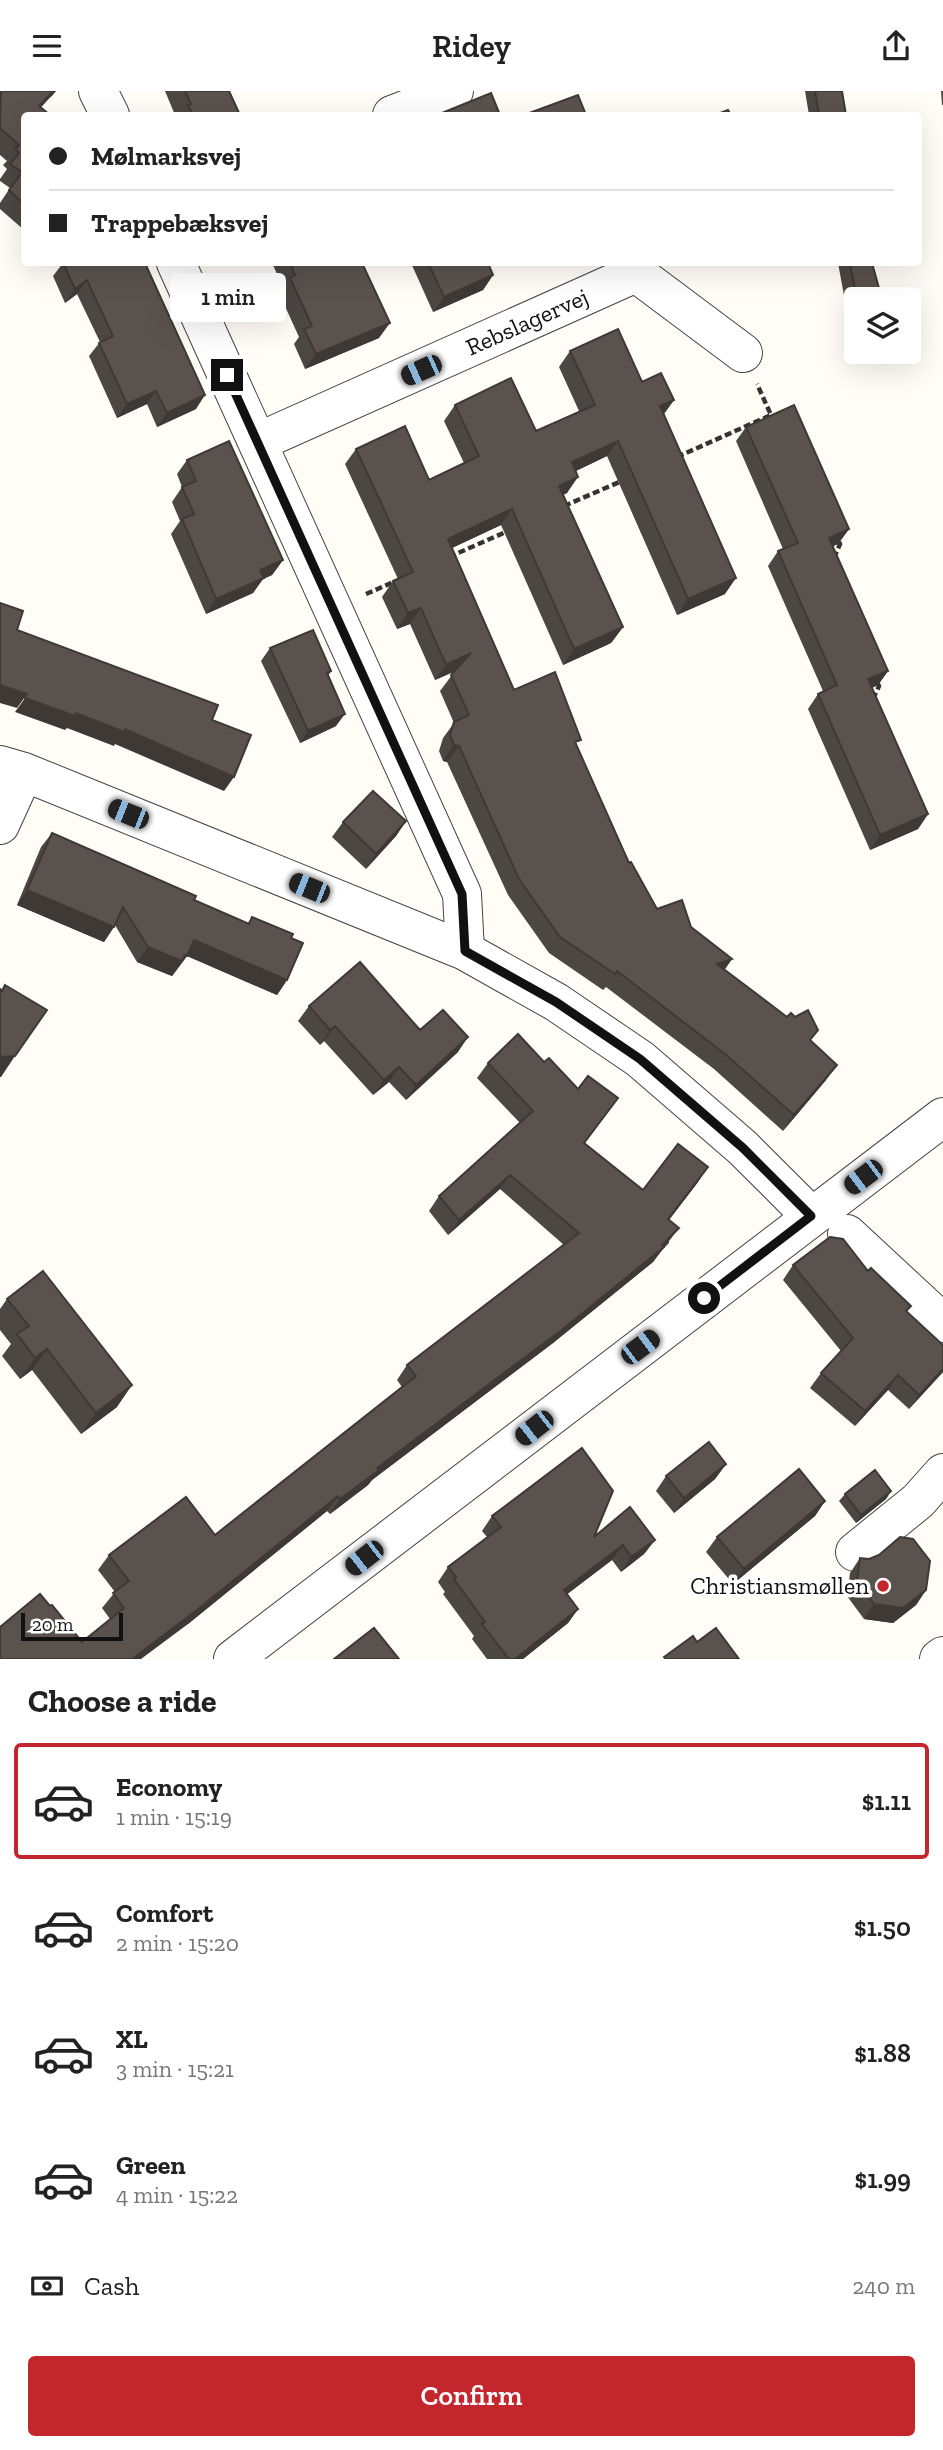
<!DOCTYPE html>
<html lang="en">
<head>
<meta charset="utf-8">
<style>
  body { margin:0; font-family:"Zilla Slab",serif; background:#f2f2f2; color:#222; height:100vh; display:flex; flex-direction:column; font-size:26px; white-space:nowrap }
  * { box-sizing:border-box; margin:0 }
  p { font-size:23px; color:#767676 }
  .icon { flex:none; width:38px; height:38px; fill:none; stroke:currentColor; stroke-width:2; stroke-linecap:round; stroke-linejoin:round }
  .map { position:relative; height:1568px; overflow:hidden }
  .drawer { display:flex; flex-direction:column; background:#fff; flex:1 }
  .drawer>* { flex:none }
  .hud { position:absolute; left:21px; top:21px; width:901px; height:154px; border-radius:7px; box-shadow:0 7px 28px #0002; display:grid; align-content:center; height:154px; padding:0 28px; background:#fff }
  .fabs { position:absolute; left:844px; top:196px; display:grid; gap:14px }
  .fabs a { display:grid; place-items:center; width:77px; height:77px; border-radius:7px; background:#fff; box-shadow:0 7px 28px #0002; font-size:35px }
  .scale { position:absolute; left:21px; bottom:18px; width:102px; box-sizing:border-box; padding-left:7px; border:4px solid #111; border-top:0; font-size:19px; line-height:24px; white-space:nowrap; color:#111; -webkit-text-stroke:5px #fff; paint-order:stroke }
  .end { position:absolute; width:32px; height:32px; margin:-16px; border:9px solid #111; background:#fff; box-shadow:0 0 0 4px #fff }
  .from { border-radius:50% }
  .bubble { position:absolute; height:49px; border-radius:7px; background:#fff; box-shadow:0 7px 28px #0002; font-size:23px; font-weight:600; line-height:49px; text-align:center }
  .car { position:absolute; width:21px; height:42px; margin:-21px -10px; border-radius:9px; box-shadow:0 0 5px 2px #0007; background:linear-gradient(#222 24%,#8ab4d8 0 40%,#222 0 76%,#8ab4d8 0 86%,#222 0) }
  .hud b { display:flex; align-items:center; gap:24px; height:66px; font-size:26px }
  .hud b+b { border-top:2px solid #e0e0e0 }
  .hud i { width:18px; height:18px; background:#222 }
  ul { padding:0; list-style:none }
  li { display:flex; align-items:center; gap:21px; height:116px; margin:0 14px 10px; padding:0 14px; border:4px solid transparent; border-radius:7px }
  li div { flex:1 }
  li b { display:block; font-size:26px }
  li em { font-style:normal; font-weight:600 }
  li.current { border-color:#c4262e }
  li>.icon { width:63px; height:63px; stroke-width:1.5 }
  h2 { padding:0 28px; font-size:32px; line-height:84px }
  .pay { display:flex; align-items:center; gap:18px; height:77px; padding:0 28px; font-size:26px }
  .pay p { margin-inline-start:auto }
  .button { display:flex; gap:14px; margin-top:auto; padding:14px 28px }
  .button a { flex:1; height:80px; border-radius:7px; background:#c4262e; color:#fff; font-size:28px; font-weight:600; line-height:80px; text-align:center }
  header { display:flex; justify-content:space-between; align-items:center; height:91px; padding:0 28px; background:#fff; font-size:32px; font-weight:600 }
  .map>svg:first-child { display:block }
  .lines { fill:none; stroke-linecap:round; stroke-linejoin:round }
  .minor-casing { stroke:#444; stroke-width:40 }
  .path { stroke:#333; stroke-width:4.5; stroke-dasharray:7 3.5; stroke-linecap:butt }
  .minor { stroke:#fff; stroke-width:38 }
  .wall { fill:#4d4742 }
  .shaded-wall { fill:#3f3936 }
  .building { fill:#5a524d; stroke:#3f3936; stroke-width:2 }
  .route { stroke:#111; stroke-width:9 }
  .poi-dot { fill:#c4262e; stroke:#fff; stroke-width:2.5 }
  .labels { text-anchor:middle; stroke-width:7; stroke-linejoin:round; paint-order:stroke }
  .street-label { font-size:24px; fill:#111; stroke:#fff }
  .poi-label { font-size:24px; fill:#111; stroke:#fff; text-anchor:end }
</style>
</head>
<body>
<header><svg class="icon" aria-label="menu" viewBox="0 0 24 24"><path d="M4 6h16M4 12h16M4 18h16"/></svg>Ridey<svg class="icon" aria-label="share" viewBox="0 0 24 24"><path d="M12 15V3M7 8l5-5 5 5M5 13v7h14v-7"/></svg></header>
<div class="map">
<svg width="943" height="1568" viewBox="0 0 943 1568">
  <rect width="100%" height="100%" fill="#fffdf5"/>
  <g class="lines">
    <g class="minor-casing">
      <path id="minor" d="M98,0L110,24
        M392,24L454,0
        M176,172L462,803L465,860
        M258,351L636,182L743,262
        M0,674L24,681L465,860L556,911L640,968L743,1057L811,1125
        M0,734L24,681
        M847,1143L943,1232
        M855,1461L918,1410L943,1382
        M233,1568L943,1026
        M939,1568L943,1565"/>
    </g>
    <path class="path" d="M677,366L771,324L757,293
      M564,415L624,389
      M449,466L508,440
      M834,467L840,453L837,446
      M366,503L396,490
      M873,608L879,595L877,591"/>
    <use href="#minor" class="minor"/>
  </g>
  <path class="wall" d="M0,0H56L52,5L24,24V139L0,118V112L10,97L0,90V88L7,78L3,74L7,70L0,64Z
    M165,0H229L240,24H175Z
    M805,0H842L846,24H809Z
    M941,0H943V14H942Z
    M63,172H145L196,318L157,336L147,313L117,327L89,265L100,251L77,203L65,212L53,185Z
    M272,172H362L379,247L305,278L294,253L299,246L279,202L283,196Z
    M411,172H488L493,184L483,199L433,221Z
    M838,172H872L882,208H856V236L850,237Z
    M570,260L642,291L674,309L664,323L725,503L677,524L607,365L576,380L567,402L563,404L623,536L611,552L563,574L501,434L452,457L514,599L577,655L629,772L657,818L691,836L732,868L724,879L811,950L826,989L783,1040L714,978L606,896L603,899L549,862L508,804L447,671L443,670L439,660L443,647L454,632L440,600L455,580L435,589L410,533L397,538L382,506L393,490L398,488L345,373L356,358L429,389L464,372L444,330L455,314L536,340L579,320L559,276Z
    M746,336L849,438L838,453L833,455L888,580L878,594L872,597L928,723L918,738L870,759L808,618L818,603L823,600L768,475L778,460L783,458L736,350Z
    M187,369L283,469L272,484L263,488L253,502L206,523L171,443L180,430L172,411L182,396L177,383Z
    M270,557L331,580L328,585L336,635L300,652L261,570Z
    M406,730L396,745L366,778L332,746L343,731Z
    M52,742L194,809L248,832L252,826L291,847L287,889L277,904L187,865L172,885L137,871L115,834L104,851L17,814L41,756Z
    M309,915L420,939L458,961L406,1009L389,991L373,1004L324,950L320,954L298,930Z
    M544,971L578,998L618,1007L585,1052L643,1099L698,1091L669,1129V1152L661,1160L653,1171L553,1252L372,1389L368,1394L330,1423L327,1420L188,1533L82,1551L110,1528L102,1517L115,1501L98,1479L109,1464L215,1444L402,1296L397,1289L407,1274L564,1154L500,1098L448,1144L429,1120L439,1105L520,1032L477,987L488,972Z
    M793,1174L868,1180L911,1215L907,1220L943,1281L909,1318L888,1299L855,1335L810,1297L821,1282L841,1260L783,1189Z
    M7,1208L117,1316L81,1343L32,1279L20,1288L2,1265L11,1253L0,1239V1218Z
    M726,1373L715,1388L674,1422L656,1400L666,1385Z
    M891,1400L886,1408L856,1432L839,1410L845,1403Z
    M825,1410L815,1425L733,1493L706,1461L717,1446Z
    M492,1425L594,1446L655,1449L644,1463L621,1481L612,1469L567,1503L578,1518L568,1532L523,1568H487L472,1548L474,1545L443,1503L445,1501L438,1491L448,1476L487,1446L482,1440Z
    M860,1467L926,1499L916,1514L893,1532L864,1528L847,1505L850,1482Z"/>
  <path class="shaded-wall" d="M53,0H56L34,24L39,15Z
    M493,184L483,199L433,221L444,206Z
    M87,189L77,203L65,212L75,198Z
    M856,230V236L850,237Z
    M390,232L379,247L305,278L316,263Z
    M156,300L147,313L117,327L127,313Z
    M205,304L196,318L157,336L167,322Z
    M674,309L662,325L660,315Z
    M618,350L607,365L561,387L572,371Z
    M578,386L567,402L548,411L559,395Z
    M512,418L501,434L437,464L448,448Z
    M849,438L838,453L819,462L829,447Z
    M283,469L272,484L263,488L253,502L206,523L216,508L260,479Z
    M736,487L725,503L677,524L688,508Z
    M421,517L410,533L397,538L408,522Z
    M623,536L611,552L563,574L574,558Z
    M471,562L460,578L435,589L446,574Z
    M888,580L878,594L858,603L868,588Z
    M0,594L27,603L17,617L0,612Z
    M25,607L125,638L234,686L224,700L115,653L114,655L67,637L65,639L15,621Z
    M345,623L336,635L300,652L308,640Z
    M454,654L459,655L447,671L443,670Z
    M928,723L918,738L870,759L880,744Z
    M406,730L396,745L366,778L376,763Z
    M27,799L114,836L104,851L17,814Z
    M194,849L287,889L277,904L187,865L172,885L137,871L148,856Z
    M732,868L721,884L717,873Z
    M335,935L324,950L320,954L330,939Z
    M468,946L458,961L406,1009L416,994Z
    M15,965L1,986H0V966Z
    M837,974L826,989L783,1040L794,1024Z
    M399,976L389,991L373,1004L384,989Z
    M708,1076L698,1091L658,1143L668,1128Z
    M510,1084L500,1098L448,1144L459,1129Z
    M679,1137L653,1171L632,1188L553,1252L372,1389L368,1394L330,1423L340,1408L377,1377L662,1154Z
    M47,1258L32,1279L20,1288L35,1267Z
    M943,1278V1281L909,1318L919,1304Z
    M898,1284L888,1299L855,1335L865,1320Z
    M132,1294L117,1316L81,1343L96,1322Z
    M726,1373L715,1388L674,1422L684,1407Z
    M891,1400L886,1408L856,1432L861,1424Z
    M338,1405L327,1420L188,1533L141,1568H132Z
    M825,1410L815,1425L733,1493L744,1478Z
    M655,1449L644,1463L621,1481L631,1466Z
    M623,1454L612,1469L553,1514L564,1499Z
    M926,1499L916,1514L893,1532L864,1528L874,1513Z
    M578,1518L568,1532L523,1568H515Z"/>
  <path class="building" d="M1,0H53L39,15L50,24H24V113L9,99L22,81L10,73L19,62L15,58L19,54L0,37Z
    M185,0H229L240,24H193L188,14L191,13Z
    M815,0H842L846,24H819Z
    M491,2L500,24H437Z
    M578,4L586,24H524Z
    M728,19L731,24H715Z
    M63,172H145L205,304L167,322L156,300L127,313L99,252L113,245L87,189L75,198Z
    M290,172H362L390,232L316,263L304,238L312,235L290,187L295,184Z
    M428,172H488L493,184L444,206Z
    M850,172H872L882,208H857Z
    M618,238L642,291L661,282L674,309L660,315L736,487L688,508L618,350L572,371L578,386L559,395L623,536L574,558L512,418L448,448L514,599L555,581L581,649L575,651L629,772L631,771L657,818L682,809L691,836L732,868L717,873L787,926L791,922L795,926L808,919L818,939L810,949L837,974L794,1024L725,963L617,880L615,883L560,846L519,788L459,655L454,654L450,644L454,631L469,624L451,584L471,562L446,574L421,517L408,522L393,490L413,481L356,358L405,335L429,389L479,365L455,314L511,287L536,340L595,314L570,260Z
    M794,314L849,438L829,447L888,580L868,588L928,723L880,744L818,603L837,594L778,460L798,452L746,336Z
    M229,350L283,469L260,479L264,487L216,508L182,428L194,423L182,396L196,390L187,369Z
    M0,512L23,520L17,539L218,614L212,629L251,644L234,686L125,638L124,641L76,622L75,625L25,607L27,603L0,594Z
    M313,539L331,580L327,582L345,623L308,640L270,557Z
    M373,700L406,730L376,763L343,731Z
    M52,742L196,805L194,809L249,833L252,826L293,843L291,847L303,852L287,889L194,849L187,865L185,864L182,870L148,856L123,816L114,836L27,799Z
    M360,871L420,939L443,919L468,946L416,994L399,976L384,989L335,935L330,939L309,915Z
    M5,894L47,919L15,965L0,966V898L2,900Z
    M518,943L544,971L549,967L578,998L588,985L618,1007L584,1052L643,1099L678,1053L708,1076L668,1128L679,1137L662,1154L664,1156L563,1238L377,1377L379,1379L340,1408L338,1405L198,1518L132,1568H0V1536L40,1503L50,1515L52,1514L82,1551L124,1517L113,1502L129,1490L109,1464L186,1406L215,1444L416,1285L407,1274L579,1142L510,1084L459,1129L439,1105L533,1020L488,972Z
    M830,1146L843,1148L868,1180L871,1177L911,1215L906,1220L943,1254V1278L919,1304L898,1284L865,1320L821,1282L853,1247L793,1174Z
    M43,1180L132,1294L96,1322L47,1258L35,1267L17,1243L29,1235L7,1208Z
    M709,1351L726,1373L684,1407L666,1385Z
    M582,1357L613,1400L594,1446L630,1416L655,1449L631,1466L623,1454L564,1499L578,1518L515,1568H509L482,1533L485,1531L454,1488L456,1486L448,1476L501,1436L492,1425Z
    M799,1378L825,1410L744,1478L717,1446Z
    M875,1379L891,1400L861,1424L845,1403Z
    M900,1446L913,1448L930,1470L926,1499L903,1517L874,1513L857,1490L860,1467L869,1468L879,1464Z
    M374,1537L399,1568H334Z
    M716,1537L739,1568H666L664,1566L693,1545L697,1551Z"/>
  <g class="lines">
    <path class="route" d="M227,284L462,803L465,860L556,911L640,968L743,1057L811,1125L704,1207"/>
  </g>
  <circle class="poi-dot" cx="883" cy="1495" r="7"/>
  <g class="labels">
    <g class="street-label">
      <text transform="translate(527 231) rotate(-24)" y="8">Rebslagervej</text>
    </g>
    <g class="poi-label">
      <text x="869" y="1503">Christiansmøllen</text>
    </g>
  </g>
</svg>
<div class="fabs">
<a><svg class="icon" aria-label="layers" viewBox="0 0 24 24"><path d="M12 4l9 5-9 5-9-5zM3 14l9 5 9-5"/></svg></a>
</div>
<div class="scale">20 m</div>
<i class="end from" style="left:704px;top:1207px"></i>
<i class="end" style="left:227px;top:284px"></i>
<div class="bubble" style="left:170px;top:182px;width:116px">1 min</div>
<i class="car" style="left:421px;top:279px;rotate:246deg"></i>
<i class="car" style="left:128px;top:723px;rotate:292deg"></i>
<i class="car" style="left:309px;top:797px;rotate:292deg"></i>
<i class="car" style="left:863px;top:1086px;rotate:233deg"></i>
<i class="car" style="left:640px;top:1256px;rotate:53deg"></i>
<i class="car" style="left:534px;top:1337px;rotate:232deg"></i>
<i class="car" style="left:364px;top:1467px;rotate:232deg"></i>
<div class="hud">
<b><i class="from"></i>Mølmarksvej</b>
<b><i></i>Trappebæksvej</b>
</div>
</div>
<section class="drawer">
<h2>Choose a ride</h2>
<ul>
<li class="current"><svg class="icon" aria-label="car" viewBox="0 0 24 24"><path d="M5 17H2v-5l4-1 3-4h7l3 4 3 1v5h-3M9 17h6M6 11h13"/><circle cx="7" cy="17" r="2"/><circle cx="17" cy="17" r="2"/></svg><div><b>Economy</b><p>1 min · 15:19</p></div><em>$1.11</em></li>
<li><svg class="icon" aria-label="car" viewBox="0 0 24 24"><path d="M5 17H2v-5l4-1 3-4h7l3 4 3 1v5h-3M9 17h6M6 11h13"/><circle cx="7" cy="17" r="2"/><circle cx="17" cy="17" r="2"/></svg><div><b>Comfort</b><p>2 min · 15:20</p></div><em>$1.50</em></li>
<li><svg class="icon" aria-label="car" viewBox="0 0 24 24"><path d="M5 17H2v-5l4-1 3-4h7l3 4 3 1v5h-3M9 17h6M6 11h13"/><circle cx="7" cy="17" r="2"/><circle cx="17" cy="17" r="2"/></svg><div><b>XL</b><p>3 min · 15:21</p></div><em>$1.88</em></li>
<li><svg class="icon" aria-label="car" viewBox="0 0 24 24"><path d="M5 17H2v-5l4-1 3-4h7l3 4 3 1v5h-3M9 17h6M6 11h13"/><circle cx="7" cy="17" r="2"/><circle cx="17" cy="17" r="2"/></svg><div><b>Green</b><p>4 min · 15:22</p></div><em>$1.99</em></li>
</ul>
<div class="pay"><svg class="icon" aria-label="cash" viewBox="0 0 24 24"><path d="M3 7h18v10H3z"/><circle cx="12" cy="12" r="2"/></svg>Cash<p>240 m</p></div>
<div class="button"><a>Confirm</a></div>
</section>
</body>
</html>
